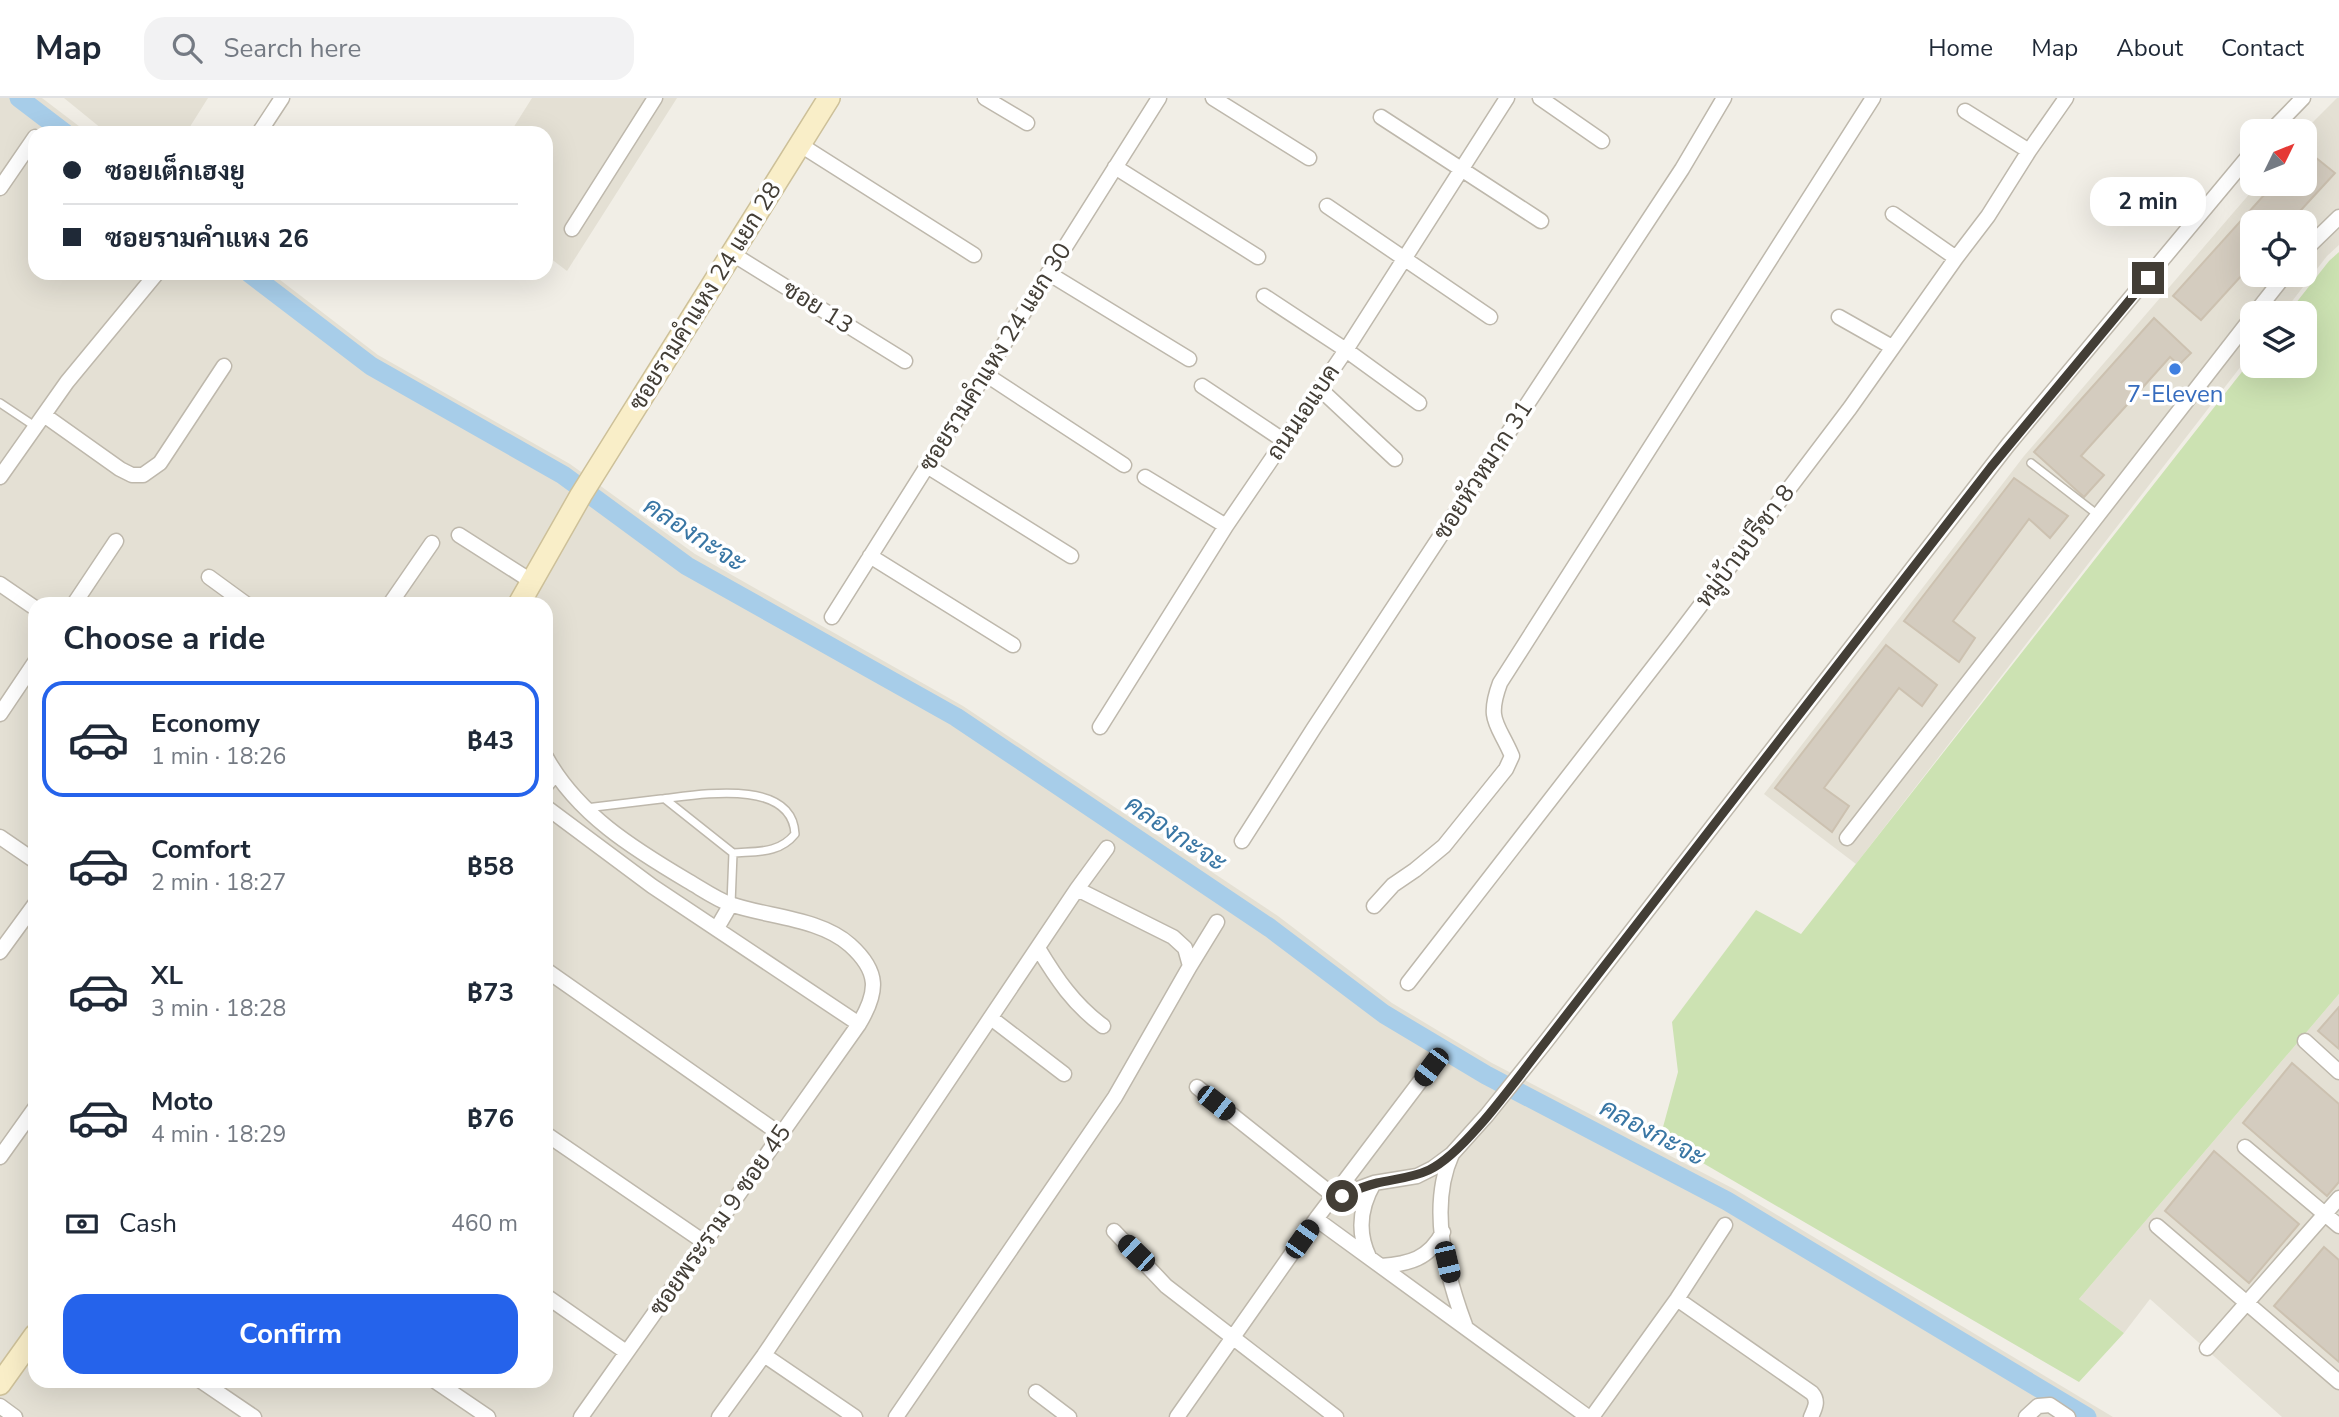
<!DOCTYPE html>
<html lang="en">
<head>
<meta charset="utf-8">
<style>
  body { margin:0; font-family:"Nunito Sans",Sarabun,sans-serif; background:#f2f2f3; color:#1f2937; height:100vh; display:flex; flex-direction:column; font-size:26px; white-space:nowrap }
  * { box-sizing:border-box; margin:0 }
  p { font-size:23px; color:#747a83 }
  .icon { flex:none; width:38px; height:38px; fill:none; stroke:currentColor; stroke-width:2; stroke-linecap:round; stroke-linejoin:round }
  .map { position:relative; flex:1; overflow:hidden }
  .panel { position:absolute; left:28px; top:499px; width:525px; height:791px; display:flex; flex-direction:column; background:#fff; border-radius:21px; box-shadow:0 7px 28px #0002 }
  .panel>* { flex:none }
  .banner { position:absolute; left:28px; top:28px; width:525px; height:154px; border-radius:21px; box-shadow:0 7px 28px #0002; display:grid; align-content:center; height:154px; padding:0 35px; background:#fff }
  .needle { width:46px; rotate:47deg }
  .buttons { position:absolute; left:2240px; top:21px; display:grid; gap:14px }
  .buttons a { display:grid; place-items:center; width:77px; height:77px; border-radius:14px; background:#fff; box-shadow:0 7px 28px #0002; font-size:35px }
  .end { position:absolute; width:32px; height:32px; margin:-16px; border:9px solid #433e36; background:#fff; box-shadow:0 0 0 4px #fff }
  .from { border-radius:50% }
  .bubble { position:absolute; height:49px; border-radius:21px; background:#fff; box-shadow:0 7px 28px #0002; font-size:23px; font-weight:700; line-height:49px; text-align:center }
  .car { position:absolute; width:21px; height:42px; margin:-21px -10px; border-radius:9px; box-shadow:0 0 5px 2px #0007; background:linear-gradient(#222 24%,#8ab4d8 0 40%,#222 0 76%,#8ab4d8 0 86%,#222 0) }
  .banner b { display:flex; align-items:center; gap:24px; height:66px; font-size:26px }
  .banner b+b { border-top:2px solid #e0e1e3 }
  .banner i { width:18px; height:18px; background:#1f2937 }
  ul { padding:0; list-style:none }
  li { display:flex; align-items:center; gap:21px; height:116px; margin:0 14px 10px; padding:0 21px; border:4px solid transparent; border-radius:21px }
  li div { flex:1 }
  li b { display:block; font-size:26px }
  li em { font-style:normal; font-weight:700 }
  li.current { border-color:#2563eb }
  li>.icon { width:63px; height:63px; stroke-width:1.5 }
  h2 { padding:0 35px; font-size:32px; line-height:84px }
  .pay { display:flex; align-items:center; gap:18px; height:77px; padding:0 35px; font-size:26px }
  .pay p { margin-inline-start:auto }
  .action { display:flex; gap:14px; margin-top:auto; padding:14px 35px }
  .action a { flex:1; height:80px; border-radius:21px; background:#2563eb; color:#fff; font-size:28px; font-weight:700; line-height:80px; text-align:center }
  header { display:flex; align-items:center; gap:42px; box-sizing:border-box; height:98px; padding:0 35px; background:#fff; border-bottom:2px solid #e0e1e3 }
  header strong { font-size:33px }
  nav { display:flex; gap:38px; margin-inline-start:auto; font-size:24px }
  .search { width:490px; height:63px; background:#f2f2f3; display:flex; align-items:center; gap:18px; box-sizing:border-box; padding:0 24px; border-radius:21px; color:#747a83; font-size:26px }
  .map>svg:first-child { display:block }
  .residential { fill:#e4e0d4; fill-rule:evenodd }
  .green { fill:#cce2b2 }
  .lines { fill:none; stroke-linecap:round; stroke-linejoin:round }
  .canal { stroke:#a7cde9; stroke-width:19 }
  .building { fill:#d4ccbf; stroke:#ccc1b0; stroke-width:2 }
  .lane-casing { stroke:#beb8ac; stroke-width:10 }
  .street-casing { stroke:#beb8ac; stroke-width:17 }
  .secondary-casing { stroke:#cdc099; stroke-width:24 }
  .lane { stroke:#fff; stroke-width:7 }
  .street { stroke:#fff; stroke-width:14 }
  .secondary { stroke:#f9eec8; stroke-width:21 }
  .route { stroke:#433e36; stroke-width:9 }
  .shop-dot { fill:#3f7fe0; stroke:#fff; stroke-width:2.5 }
  .labels { text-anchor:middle; stroke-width:7; stroke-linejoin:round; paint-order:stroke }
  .street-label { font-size:24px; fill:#433e36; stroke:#fff }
  .shop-label { font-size:24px; fill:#366cbe; stroke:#fff }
  .water-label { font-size:26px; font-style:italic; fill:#3976a4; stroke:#fff }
</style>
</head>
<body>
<header>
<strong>Map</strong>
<div class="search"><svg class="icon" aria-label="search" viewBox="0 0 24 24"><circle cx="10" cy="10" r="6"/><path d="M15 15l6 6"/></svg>Search here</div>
<nav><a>Home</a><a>Map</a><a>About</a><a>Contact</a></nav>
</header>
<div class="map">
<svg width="2339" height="1319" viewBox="0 0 2339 1319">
  <rect width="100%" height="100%" fill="#f1eee6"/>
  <path class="residential" d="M0,0H42L88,35H35V175H271L378,257L570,366L695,456L963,608L1278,818L1392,905L1492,965L1734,1091L2113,1319H0ZM35,506H546V1283H35Z
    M64,0H208L186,35H107Z
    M532,0H677L567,173L546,157V35H510Z
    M2337,0H2339V147L2327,158L2283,215H2252V254L1856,766L1764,696L2024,358L2258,86H2305L2304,33ZM2252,124H2305V177H2252Z
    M2339,896V1319H2282L2150,1201L2124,1235L2079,1201Z"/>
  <path class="green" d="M2339,154V896L2079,1201L2124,1235L2079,1284L1660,1040L1678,974L1672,924L1756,812L1801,836L2252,261V268H2305V215H2288L2329,163Z"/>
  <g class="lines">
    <path class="canal" d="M19,0L65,35
      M249,175L371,268L563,377L687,468L956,619L1270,830L1384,916L1486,977L1727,1103L2087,1319"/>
  </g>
  <path class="building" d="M2305,51L2335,75L2290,124H2252V166L2201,222L2173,198L2274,86H2305Z
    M2154,220L2191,255L2179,267L2170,259L2081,358L2104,377L2084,399L2034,354Z
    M2014,380L2068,418L2050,440L2029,421L1953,523L1975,540L1959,564L1904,523Z
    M1886,547L1937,587L1922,608L1899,590L1824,690L1849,708L1832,734L1775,690Z
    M2339,909V951L2318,933Z
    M2292,965L2339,1006V1084L2327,1098L2243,1025Z
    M2214,1053L2299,1126L2249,1185L2165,1113Z
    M2324,1149L2339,1162V1264L2274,1208Z"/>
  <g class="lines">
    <g class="lane-casing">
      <path id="lane" d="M0,305L36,329
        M2031,365L2098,417
        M665,701L733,755
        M586,710C611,707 636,704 661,701C697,697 792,679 795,736C779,756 757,753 733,755L731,806"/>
    </g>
    <g class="street-casing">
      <path id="street" d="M985,0L1027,25
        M1213,0L1309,60
        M1540,0L1602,43
        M1965,13L2029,53
        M1381,19L1541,123
        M2271,33L2303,0
        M259,35L282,0
        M799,46L974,157
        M1115,69L1258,159
        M0,90L35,39
        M1327,108L1490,219
        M1893,116L1956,160
        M572,131L655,0
        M2305,152L2339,119
        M731,155L905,263
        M1048,175L1189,261
        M1264,198L1346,252L1419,305
        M2255,215L2285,177
        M1839,219L1892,249
        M985,276L1124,367
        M1202,288L1283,342
        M1319,290L1395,361
        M44,317L120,371L132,377H143L160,365L224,268
        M927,368L1071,458
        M0,379L67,284L157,175
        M1145,379L1226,428
        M459,437L531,483
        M870,458L1013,547
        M209,479L246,506
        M0,486L35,510
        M74,506L116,443
        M390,506L432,445
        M832,519L1159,0
        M0,616L35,564
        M1100,629L1226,428L1346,252L1507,0
        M546,659C577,716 634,751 688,783C702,791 716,801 730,806C767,819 820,820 850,847C880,874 878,894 859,926L581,1319
        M546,687L555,676
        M546,709L652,788L859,926
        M0,739L35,763
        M1847,740L2252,219
        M1242,743L1314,630L1682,71L1724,0
        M1077,791L1107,750
        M1374,808L1393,787L1415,772L1444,748L1506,671L1512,658C1498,625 1486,623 1500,585L1873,0
        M717,830L731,806
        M1038,850C1056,880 1074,907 1103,928
        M0,854L35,806
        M1190,868L1217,824
        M546,872L780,1036
        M1408,885L1675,541L1850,310L1956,160L1988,118L2029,53L2066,0
        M991,920L1064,976
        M2305,943L2339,974
        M1197,989L1334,1098
        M546,1036L704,1144
        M2245,1049L2339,1128
        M1452,1056C1428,1109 1446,1176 1465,1227
        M0,1059L35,1010
        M1328,1107L1355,1092L1374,1085L1417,1078L1433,1070L1452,1056L1487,1017L1544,946L2008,347L2252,54
        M1316,1121L1588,1319
        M2157,1128L2339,1284
        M1114,1133L1166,1188L1336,1319
        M1369,1159C1357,1134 1360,1109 1374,1085
        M1381,1168C1409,1166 1429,1161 1443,1134
        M546,1198L626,1254
        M1677,1201L1812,1295C1819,1303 1815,1310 1811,1319
        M2207,1250L2339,1100
        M764,1257L855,1319
        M201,1283L254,1319
        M435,1283L488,1319
        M1036,1294L1069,1319
        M0,1308L15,1319
        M719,1319L764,1257L1077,791L1173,839L1185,850L1190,868L1115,999L896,1319
        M1177,1319L1316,1121L1431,969
        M1592,1319L1677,1201L1725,1127
        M2026,1319L2038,1308L2050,1307L2068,1319"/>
    </g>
    <g class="secondary-casing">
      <path id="secondary" d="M519,506L581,397L829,0
        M0,1286L35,1237"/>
    </g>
    <use href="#lane" class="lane"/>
    <use href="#street" class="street"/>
    <use href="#secondary" class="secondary"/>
  </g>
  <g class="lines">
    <path class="route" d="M1342,1098C1353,1093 1364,1088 1377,1085C1394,1081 1412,1080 1429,1072C1465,1055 1518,979 1544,946L1991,369L2148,180"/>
  </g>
  <circle class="shop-dot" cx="2175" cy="271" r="7"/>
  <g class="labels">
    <g class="street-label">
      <text transform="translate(705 198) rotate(-58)" y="8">ซอยรามคำแหง 24 แยก 28</text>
      <text transform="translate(818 209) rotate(32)" y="8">ซอย 13</text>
      <text transform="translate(995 259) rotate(-58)" y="8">ซอยรามคำแหง 24 แยก 30</text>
      <text transform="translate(1303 314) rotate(-56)" y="8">ถนนเอแบค</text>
      <text transform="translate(1483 372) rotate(-57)" y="8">ซอยหัวหมาก 31</text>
      <text transform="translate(1745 448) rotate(-53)" y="8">หมู่บ้านปรีชา 8</text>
      <text transform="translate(720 1122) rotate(-55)" y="8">ซอยพระราม 9 ซอย 45</text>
    </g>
    <g class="shop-label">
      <text x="2175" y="304">7-Eleven</text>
    </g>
    <g class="water-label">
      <text transform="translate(695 436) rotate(33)" y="9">คลองกะจะ</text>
      <text transform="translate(1176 735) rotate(34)" y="9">คลองกะจะ</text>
      <text transform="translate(1653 1034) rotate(28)" y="9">คลองกะจะ</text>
    </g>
  </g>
</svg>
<div class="buttons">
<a><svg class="needle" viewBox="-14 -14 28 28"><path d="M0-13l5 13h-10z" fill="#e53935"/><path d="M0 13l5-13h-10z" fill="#747a83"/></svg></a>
<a><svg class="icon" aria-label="locate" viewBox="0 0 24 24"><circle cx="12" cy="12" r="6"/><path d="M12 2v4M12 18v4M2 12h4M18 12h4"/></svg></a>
<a><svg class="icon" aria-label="layers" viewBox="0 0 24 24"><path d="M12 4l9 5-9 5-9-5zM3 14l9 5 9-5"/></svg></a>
</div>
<i class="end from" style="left:1342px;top:1098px"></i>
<i class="end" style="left:2148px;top:180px"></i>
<div class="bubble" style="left:2090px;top:79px;width:116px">2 min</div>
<i class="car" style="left:1431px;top:969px;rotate:217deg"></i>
<i class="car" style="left:1216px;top:1005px;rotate:128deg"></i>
<i class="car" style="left:1302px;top:1141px;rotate:35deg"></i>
<i class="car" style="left:1136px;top:1155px;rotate:314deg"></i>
<i class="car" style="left:1447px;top:1164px;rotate:167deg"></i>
<div class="banner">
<b><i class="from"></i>ซอยเต็กเฮงยู</b>
<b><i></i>ซอยรามคำแหง 26</b>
</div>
<section class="panel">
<h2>Choose a ride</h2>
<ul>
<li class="current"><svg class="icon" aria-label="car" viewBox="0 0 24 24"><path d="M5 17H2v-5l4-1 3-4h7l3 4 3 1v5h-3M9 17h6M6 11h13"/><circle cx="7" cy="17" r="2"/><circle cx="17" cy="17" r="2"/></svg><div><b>Economy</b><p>1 min · 18:26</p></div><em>฿43</em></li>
<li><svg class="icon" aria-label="car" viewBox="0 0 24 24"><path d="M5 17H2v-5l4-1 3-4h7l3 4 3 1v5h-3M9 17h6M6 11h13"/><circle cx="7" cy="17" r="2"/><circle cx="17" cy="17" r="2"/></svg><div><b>Comfort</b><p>2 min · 18:27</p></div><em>฿58</em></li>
<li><svg class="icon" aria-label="car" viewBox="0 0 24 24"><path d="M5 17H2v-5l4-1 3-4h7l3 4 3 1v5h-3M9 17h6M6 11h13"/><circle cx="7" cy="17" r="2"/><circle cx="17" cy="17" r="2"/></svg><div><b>XL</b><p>3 min · 18:28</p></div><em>฿73</em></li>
<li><svg class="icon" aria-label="car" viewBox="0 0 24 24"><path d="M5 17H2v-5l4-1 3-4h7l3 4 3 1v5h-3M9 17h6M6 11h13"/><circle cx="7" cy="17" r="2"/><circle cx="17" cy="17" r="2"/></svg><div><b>Moto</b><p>4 min · 18:29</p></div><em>฿76</em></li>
</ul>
<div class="pay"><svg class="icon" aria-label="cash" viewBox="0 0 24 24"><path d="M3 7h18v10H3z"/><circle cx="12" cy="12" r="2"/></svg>Cash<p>460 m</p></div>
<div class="action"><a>Confirm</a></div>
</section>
</div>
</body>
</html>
